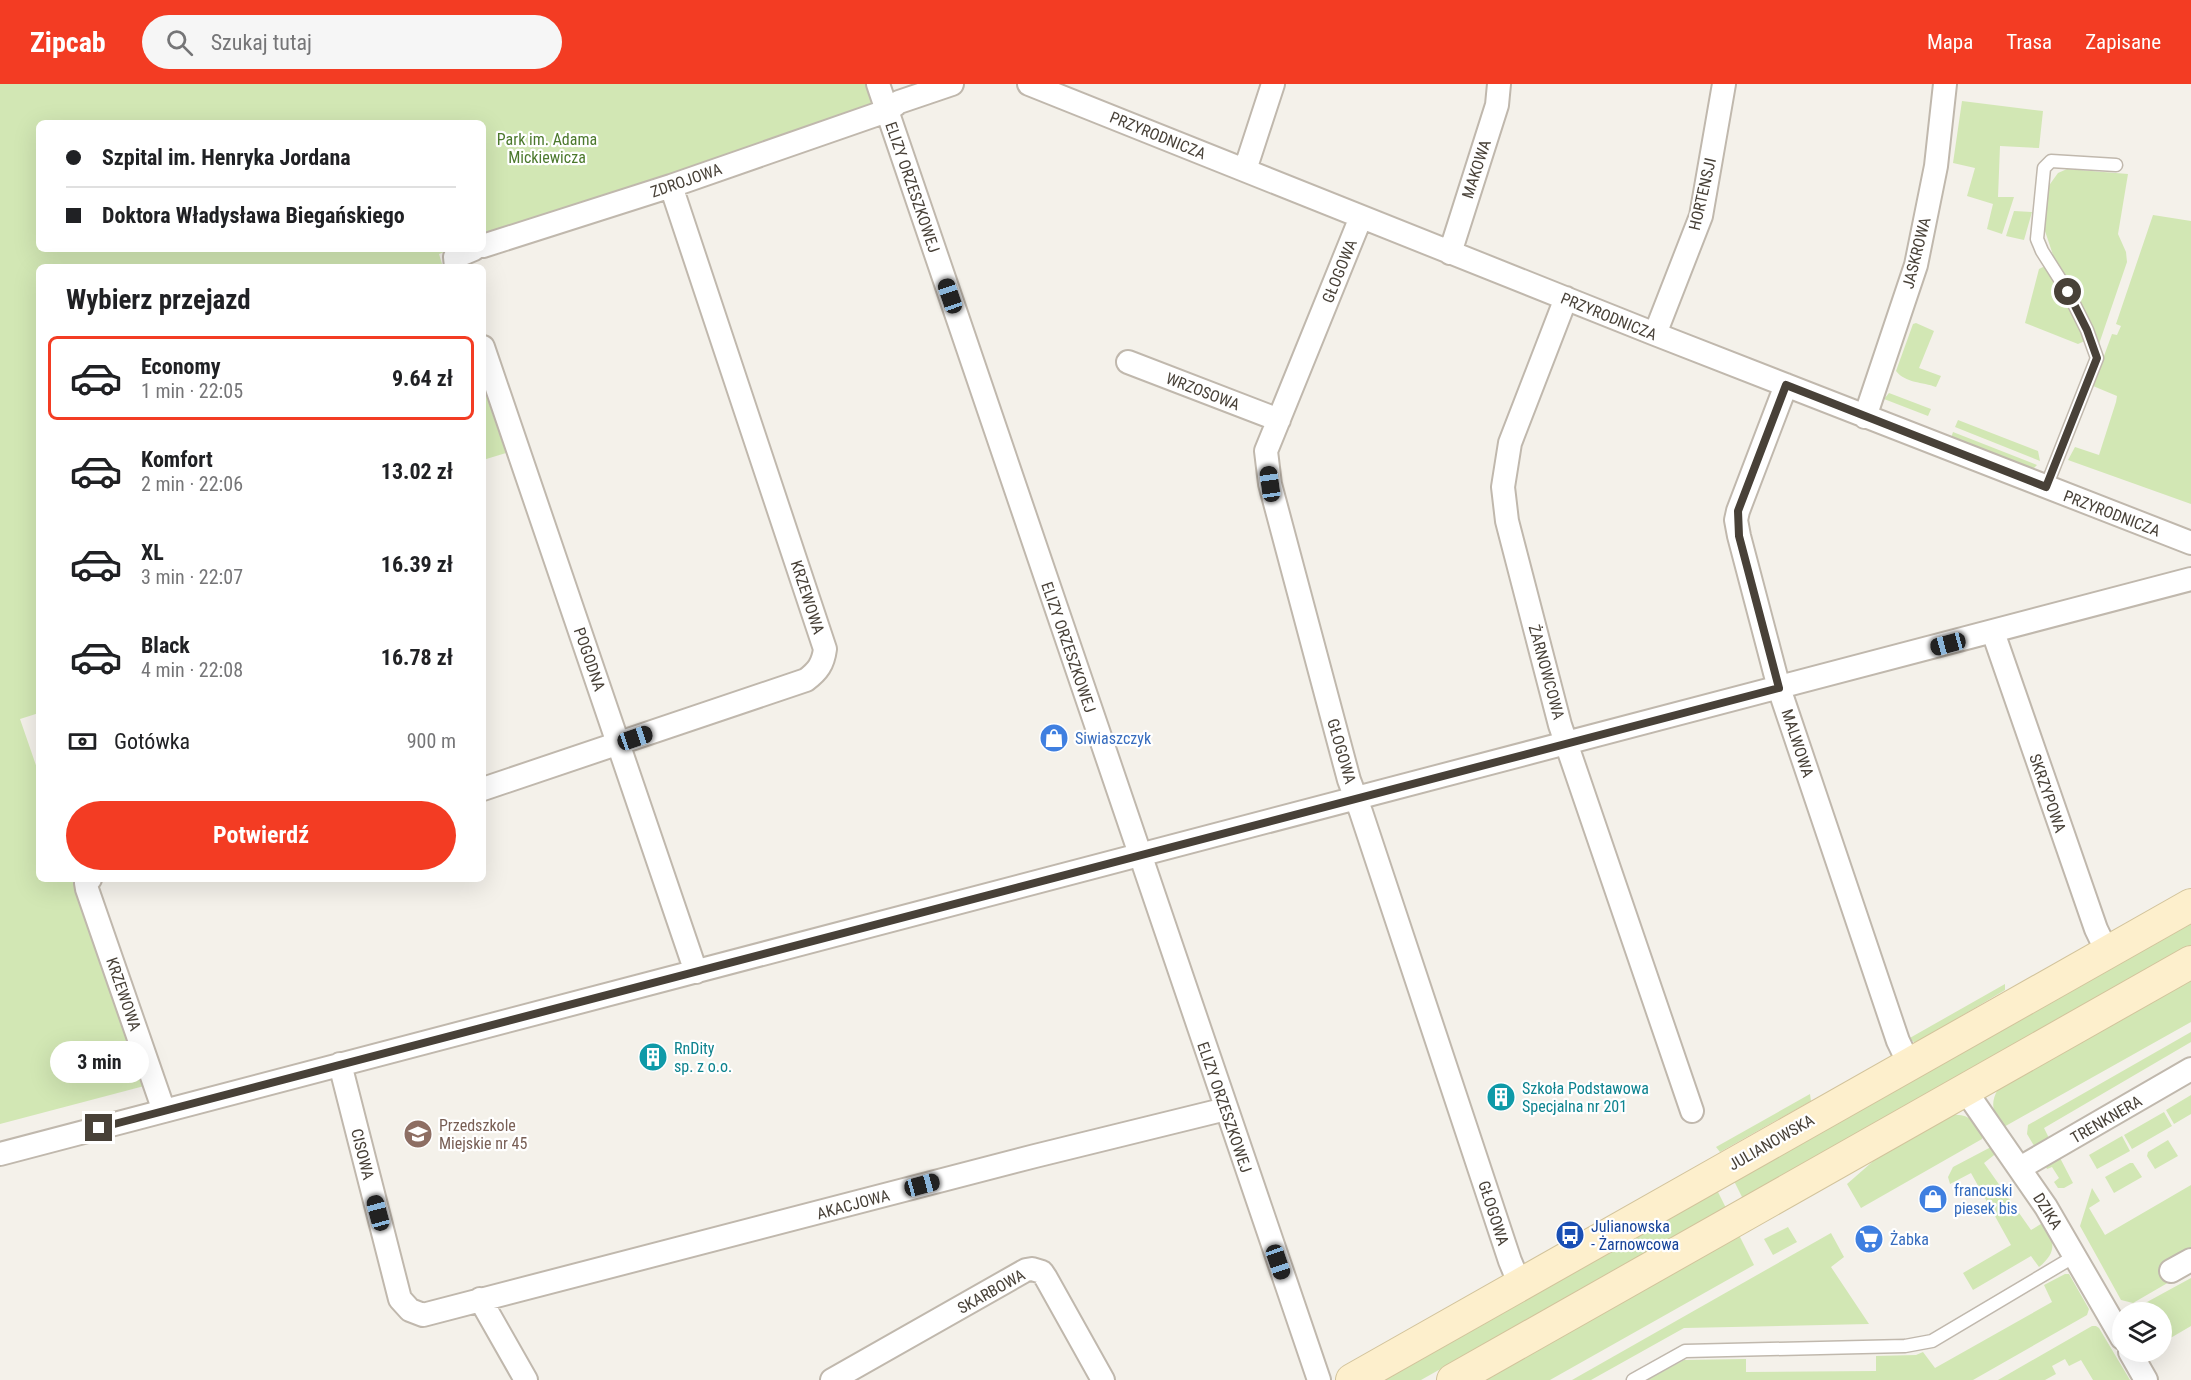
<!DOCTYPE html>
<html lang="pl">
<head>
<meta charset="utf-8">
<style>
  body { margin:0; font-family:"Roboto Condensed",sans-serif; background:#f6f6f6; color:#202124; height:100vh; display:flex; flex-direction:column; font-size:22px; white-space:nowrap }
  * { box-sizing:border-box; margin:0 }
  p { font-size:20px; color:#757577 }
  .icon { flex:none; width:33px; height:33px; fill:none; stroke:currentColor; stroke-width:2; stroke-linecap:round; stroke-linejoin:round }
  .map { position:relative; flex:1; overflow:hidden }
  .sheet { position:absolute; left:36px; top:180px; width:450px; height:618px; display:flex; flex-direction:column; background:#fff; border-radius:9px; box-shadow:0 6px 24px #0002 }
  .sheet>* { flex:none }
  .top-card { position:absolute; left:36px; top:36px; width:450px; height:132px; border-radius:9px; box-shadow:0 6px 24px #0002; display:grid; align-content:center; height:132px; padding:0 30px; background:#fff }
  .tools { position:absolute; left:2112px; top:1218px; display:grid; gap:12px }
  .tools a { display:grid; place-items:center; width:60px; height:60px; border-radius:50%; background:#fff; box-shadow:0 6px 24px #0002; font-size:30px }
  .end { position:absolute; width:27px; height:27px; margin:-14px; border:8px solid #484138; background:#fff; box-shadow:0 0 0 3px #fff }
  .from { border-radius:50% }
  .bubble { position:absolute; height:42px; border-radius:21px; background:#fff; box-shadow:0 6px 24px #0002; font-size:20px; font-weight:700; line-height:42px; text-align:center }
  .car { position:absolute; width:18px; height:36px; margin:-18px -9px; border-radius:8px; box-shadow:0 0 4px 2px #0007; background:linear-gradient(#222 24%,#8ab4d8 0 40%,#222 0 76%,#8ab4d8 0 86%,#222 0) }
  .top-card b { display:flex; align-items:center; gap:21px; height:57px; font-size:22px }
  .top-card b+b { border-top:2px solid #e0e0e0 }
  .top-card i { width:15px; height:15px; background:#202124 }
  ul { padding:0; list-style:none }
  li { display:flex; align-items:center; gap:18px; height:84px; margin:0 12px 9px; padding:0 18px; border:3px solid transparent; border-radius:9px }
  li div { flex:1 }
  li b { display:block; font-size:22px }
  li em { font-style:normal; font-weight:700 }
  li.active { border-color:#f33c23 }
  li>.icon { width:54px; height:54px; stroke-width:1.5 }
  h2 { padding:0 30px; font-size:27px; line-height:72px }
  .pay { display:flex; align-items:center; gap:15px; height:66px; padding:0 30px; font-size:22px }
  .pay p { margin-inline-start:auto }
  .button { display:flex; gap:12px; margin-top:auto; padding:12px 30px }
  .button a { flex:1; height:69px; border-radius:36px; background:#f33c23; color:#fff; font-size:24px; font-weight:700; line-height:69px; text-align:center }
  header { display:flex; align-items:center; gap:36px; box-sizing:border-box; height:84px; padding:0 30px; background:#f33c23; color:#fff }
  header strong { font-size:28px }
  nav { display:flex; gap:33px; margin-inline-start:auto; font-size:21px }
  .search { width:420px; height:54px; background:#f6f6f6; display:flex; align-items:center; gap:15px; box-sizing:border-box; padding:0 21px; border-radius:33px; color:#757577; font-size:22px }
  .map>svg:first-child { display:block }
  .green { fill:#d2e7b4 }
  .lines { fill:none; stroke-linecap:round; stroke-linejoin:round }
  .lane-casing { stroke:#c0b8ad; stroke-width:15 }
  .street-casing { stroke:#c0b8ad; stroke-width:26 }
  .secondary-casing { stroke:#d2c39b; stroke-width:34 }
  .lane { stroke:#fff; stroke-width:12 }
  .street { stroke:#fff; stroke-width:22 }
  .secondary { stroke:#fdefcc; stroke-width:32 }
  .route { stroke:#484138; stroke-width:8 }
  .labels { text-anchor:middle; stroke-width:4.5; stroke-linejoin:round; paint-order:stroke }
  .street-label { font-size:16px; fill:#484138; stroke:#fff }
  .park-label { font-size:16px; fill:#4c792d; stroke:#fff }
  .shop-label { font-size:16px; fill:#366cbe; stroke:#fff; text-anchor:start }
  .culture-label { font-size:16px; fill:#0d838f; stroke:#fff; text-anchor:start }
  .education-label { font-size:16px; fill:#785e54; stroke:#fff; text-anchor:start }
  .transit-label { font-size:16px; fill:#164399; stroke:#fff; text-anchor:start }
</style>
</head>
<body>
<header>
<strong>Zipcab</strong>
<div class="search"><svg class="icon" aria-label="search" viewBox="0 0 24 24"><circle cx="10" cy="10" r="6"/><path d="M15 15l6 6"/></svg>Szukaj tutaj</div>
<nav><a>Mapa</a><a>Trasa</a><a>Zapisane</a></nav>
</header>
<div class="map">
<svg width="2191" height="1296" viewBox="0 0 2191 1296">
  <rect width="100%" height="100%" fill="#f4f1ea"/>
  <path class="green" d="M0,0H865L873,22L483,155V39H39V165H453L439,170L443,183H39V629L20,635L39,690V795H75L148,1001L0,1040Z
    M1962,17L2043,27L2039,64L2000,62L1998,113H2014L2002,150L1987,145L1993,120L1967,112L1975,84L1953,79Z
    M2067,85L2128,90L2118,150L2126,168L2127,178L2099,260L2094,245L2054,174L2044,144L2045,107L2058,89Z
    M2014,127L2032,128L2024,156L2006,152Z
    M2153,131L2191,137V420L2068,376L2075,363L2099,371L2116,318L2117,312L2093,302L2112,250L2117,251L2121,242L2116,240Z
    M2043,183L2048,185L2087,256L2078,260L2025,239L2039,185Z
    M1916,239L1934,247L1919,284L1941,292L1936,303C1923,298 1905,299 1896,287L1913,240Z
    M483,302L506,369L483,376Z
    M1889,309L1931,325L1928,332L1884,315Z
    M1958,336L2038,367L2040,377L1955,343Z
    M1953,348L2037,381L2033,385L1950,357Z
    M2191,838V861L1743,1115L1734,1097Z
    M2191,895V938L2002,1044C1994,1029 1989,1021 1998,1005Z
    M2005,900V906L1916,959L1908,955Z
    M2191,948V958L2044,1044L2050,1056L2036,1065L2027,1050L2028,1041Z
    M1810,1010L1811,1017L1720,1068L1716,1063Z
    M2191,1011V1030L2174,1040L2166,1026Z
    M2164,1028L2172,1042L2132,1065L2124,1051Z
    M1952,1031C1969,1029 1974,1038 1984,1050L1982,1055L1861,1124L1847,1100L1879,1072Z
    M2122,1052L2130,1067L2097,1085L2089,1071Z
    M2168,1056L2178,1072L2155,1085L2147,1072L2148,1068Z
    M1991,1063L1998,1068L1984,1079L2031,1146L2044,1138C2054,1158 2058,1167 2039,1183L2031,1172L1973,1206L1963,1189L2011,1161L1971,1089L1950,1100L1948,1093L1953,1083Z
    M2059,1072L2073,1099L2064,1104H2058L2054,1098L2059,1094L2052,1083L2047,1085L2045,1081Z
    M2130,1079H2133L2142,1093L2114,1109L2105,1093Z
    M2191,1101V1164L2180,1170L2171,1197L2133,1219L2121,1216L2080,1142L2092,1104L2100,1117L2089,1124L2105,1151Z
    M1717,1106L1726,1124L1421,1296H1381Z
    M1788,1143L1797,1158L1773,1171L1764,1155Z
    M1831,1149L1844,1173L1831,1183L1869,1240L1684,1244L1591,1296H1572Z
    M1739,1151L1754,1181L1550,1296H1483Z
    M2065,1190H2069L2089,1225L2087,1231L1973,1296H1647L1684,1276L1746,1275V1288L1876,1287V1272L1916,1271L1923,1268L1935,1284L2052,1218L2044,1201Z
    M2191,1194V1242L2162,1259V1228H2135L2136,1224Z
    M2092,1242H2096L2099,1244L2130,1296H2093L2081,1276L2069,1282L2065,1275L2052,1282L2056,1290L2045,1296H1998Z"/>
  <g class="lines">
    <g class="lane-casing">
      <path id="lane" d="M2046,403L2097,274L2087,246L2068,208L2042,167L2037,155L2044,84L2051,77L2116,81
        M1633,1296L1685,1267L1905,1262L1932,1257L2075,1172"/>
    </g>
    <g class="street-casing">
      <path id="street" d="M878,0L1319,1296
        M1029,0L1655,250L2191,459
        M1245,86L1273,0
        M1361,133L1266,367L1270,400L1349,696L1361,728L1510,1177L1520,1201
        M483,162L671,102L878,30L887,27L899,18L952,0
        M1450,169L1497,21L1499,0
        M456,183L455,173L474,165
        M1566,214L1510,359L1503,403L1507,437L1560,641L1692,1027
        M1655,250L1701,132L1724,0
        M483,263L696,888
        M1128,278L1279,336
        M1786,301L1738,427L1736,436L1739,452L1779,604L1898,957L1909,980
        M1865,333L1916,181L1936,82L1945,0
        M1993,548L2096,845L2107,868
        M483,705L806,596C818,587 823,580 825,565L671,102
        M90,795L86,799L87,805L164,1027
        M340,980L400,1215L410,1226L423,1231L1035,1072L1226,1025
        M1965,1006L2046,1123L2122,1254
        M0,1070L2191,495
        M2020,1084L2191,985
        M2171,1187L2191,1176
        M480,1215L526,1296
        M2130,1268L2146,1296
        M832,1296L1026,1186L1032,1185L1042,1188L1046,1194L1103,1296"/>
    </g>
    <g class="secondary-casing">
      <path id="secondary" d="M1352,1296L2191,821
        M1453,1296L2191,878"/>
    </g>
    <use href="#lane" class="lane"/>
    <use href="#street" class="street"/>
    <use href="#secondary" class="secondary"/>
  </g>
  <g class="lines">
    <path class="route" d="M99,1044L1779,604L1739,452L1738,427L1786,301L2046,403L2097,274L2087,246L2068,208"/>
  </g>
  <defs>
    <g id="shop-disc" transform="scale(1.5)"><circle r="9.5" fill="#3f7fe0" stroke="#fff"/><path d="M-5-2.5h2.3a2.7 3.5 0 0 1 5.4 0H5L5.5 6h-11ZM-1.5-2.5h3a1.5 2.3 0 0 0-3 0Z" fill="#fff"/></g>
    <g id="building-disc" transform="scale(1.5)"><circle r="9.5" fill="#0f9aa8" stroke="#fff"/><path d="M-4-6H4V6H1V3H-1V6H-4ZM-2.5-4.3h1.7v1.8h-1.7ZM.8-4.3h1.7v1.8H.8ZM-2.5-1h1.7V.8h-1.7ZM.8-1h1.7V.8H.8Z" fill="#fff"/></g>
    <g id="school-disc" transform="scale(1.5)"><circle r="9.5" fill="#8d6e63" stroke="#fff"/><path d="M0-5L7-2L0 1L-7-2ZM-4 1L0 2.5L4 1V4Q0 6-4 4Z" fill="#fff"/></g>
    <g id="bus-disc" transform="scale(1.5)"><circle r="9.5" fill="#1a4fb4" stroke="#fff"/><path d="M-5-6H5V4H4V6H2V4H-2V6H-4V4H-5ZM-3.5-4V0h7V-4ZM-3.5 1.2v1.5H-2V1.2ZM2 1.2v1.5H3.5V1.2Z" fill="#fff"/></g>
    <g id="supermarket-disc" transform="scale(1.5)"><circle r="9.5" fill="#3f7fe0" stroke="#fff"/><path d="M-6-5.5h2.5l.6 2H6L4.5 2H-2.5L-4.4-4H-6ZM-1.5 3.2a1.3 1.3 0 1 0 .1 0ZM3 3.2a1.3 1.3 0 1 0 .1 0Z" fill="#fff"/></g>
  </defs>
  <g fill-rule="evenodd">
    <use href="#shop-disc" x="1054" y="654"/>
    <use href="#building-disc" x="653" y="973"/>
    <use href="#building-disc" x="1501" y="1013"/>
    <use href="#school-disc" x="418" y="1050"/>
    <use href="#shop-disc" x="1933" y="1115"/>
    <use href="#bus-disc" x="1570" y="1151"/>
    <use href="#supermarket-disc" x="1869" y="1155"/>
  </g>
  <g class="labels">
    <g class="street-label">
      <text transform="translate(1158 51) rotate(22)" y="6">PRZYRODNICZA</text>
      <text transform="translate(1476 85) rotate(-72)" y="6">MAKOWA</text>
      <text transform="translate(686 96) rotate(-19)" y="6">ZDROJOWA</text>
      <text transform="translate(913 103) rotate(71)" y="6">ELIZY ORZESZKOWEJ</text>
      <text transform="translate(1702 110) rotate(-77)" y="6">HORTENSJI</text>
      <text transform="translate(1916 169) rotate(-76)" y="6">JASKROWA</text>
      <text transform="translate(1339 187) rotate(-68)" y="6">GŁOGOWA</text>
      <text transform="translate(1609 232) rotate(22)" y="6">PRZYRODNICZA</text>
      <text transform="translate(1203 307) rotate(21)" y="6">WRZOSOWA</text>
      <text transform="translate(2112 429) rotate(21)" y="6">PRZYRODNICZA</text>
      <text transform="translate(808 513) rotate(72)" y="6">KRZEWOWA</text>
      <text transform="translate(1069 563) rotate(71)" y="6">ELIZY ORZESZKOWEJ</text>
      <text transform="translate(590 575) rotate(71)" y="6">POGODNA</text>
      <text transform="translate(1547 588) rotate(75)" y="6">ŻARNOWCOWA</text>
      <text transform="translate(1798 659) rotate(72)" y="6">MALWOWA</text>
      <text transform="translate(1342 667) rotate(74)" y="6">GŁOGOWA</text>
      <text transform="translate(2048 709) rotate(71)" y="6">SKRZYPOWA</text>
      <text transform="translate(124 910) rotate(71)" y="6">KRZEWOWA</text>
      <text transform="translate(1225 1023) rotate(71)" y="6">ELIZY ORZESZKOWEJ</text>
      <text transform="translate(2106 1035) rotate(-30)" y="6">TRENKNERA</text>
      <text transform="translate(1771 1058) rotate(-30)" y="6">JULIANOWSKA</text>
      <text transform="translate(363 1070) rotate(76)" y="6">CISOWA</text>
      <text transform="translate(853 1120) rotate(-15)" y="6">AKACJOWA</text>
      <text transform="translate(2048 1127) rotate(58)" y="6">DZIKA</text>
      <text transform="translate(1494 1129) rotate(72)" y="6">GŁOGOWA</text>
      <text transform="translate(991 1207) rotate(-29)" y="6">SKARBOWA</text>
    </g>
    <g class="park-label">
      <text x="547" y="61">Park im. Adama<tspan x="547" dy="18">Mickiewicza</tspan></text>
    </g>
    <g class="shop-label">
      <text x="1075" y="660">Siwiaszczyk</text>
      <text x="1954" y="1112">francuski<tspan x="1954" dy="18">piesek bis</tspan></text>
      <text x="1890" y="1161">Żabka</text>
    </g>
    <g class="culture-label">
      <text x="674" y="970">RnDity<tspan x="674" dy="18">sp. z o.o.</tspan></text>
      <text x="1522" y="1010">Szkoła Podstawowa<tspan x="1522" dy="18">Specjalna nr 201</tspan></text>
    </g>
    <g class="education-label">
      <text x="439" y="1047">Przedszkole<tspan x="439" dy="18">Miejskie nr 45</tspan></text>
    </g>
    <g class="transit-label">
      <text x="1591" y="1148">Julianowska<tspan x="1591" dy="18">- Żarnowcowa</tspan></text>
    </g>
  </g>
</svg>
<div class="tools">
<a><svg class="icon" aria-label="layers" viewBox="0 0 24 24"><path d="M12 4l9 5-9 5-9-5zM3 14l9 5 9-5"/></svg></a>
</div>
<i class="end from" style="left:2068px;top:208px"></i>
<i class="end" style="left:99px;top:1044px"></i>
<div class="bubble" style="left:50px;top:957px;width:99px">3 min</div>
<i class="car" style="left:950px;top:212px;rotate:341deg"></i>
<i class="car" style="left:1270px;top:400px;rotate:352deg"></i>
<i class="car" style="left:1948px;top:560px;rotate:255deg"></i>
<i class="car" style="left:635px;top:654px;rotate:71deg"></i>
<i class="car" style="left:922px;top:1101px;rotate:75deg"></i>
<i class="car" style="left:378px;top:1129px;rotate:345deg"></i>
<i class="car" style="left:1278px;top:1178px;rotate:161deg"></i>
<div class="top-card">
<b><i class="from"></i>Szpital im. Henryka Jordana</b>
<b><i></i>Doktora Władysława Biegańskiego</b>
</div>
<section class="sheet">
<h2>Wybierz przejazd</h2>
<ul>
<li class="active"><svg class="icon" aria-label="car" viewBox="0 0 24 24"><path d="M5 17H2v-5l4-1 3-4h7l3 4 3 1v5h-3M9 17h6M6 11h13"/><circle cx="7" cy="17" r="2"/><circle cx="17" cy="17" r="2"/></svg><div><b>Economy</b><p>1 min · 22:05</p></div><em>9.64 zł</em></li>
<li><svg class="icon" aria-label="car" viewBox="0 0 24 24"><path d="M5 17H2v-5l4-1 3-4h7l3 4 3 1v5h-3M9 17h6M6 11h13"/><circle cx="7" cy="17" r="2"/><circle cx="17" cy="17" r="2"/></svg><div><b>Komfort</b><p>2 min · 22:06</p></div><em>13.02 zł</em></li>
<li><svg class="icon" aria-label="car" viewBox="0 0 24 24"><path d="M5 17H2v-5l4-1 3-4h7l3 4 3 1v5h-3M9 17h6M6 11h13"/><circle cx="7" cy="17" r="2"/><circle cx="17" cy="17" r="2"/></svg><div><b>XL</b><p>3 min · 22:07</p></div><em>16.39 zł</em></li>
<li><svg class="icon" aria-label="car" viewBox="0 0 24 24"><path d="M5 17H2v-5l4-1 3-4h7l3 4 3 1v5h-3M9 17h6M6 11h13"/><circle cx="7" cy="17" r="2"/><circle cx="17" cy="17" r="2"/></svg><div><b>Black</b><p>4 min · 22:08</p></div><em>16.78 zł</em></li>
</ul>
<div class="pay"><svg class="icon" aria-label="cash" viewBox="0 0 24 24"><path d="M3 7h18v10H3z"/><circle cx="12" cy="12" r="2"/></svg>Gotówka<p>900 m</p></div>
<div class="button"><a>Potwierdź</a></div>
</section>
</div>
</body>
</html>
